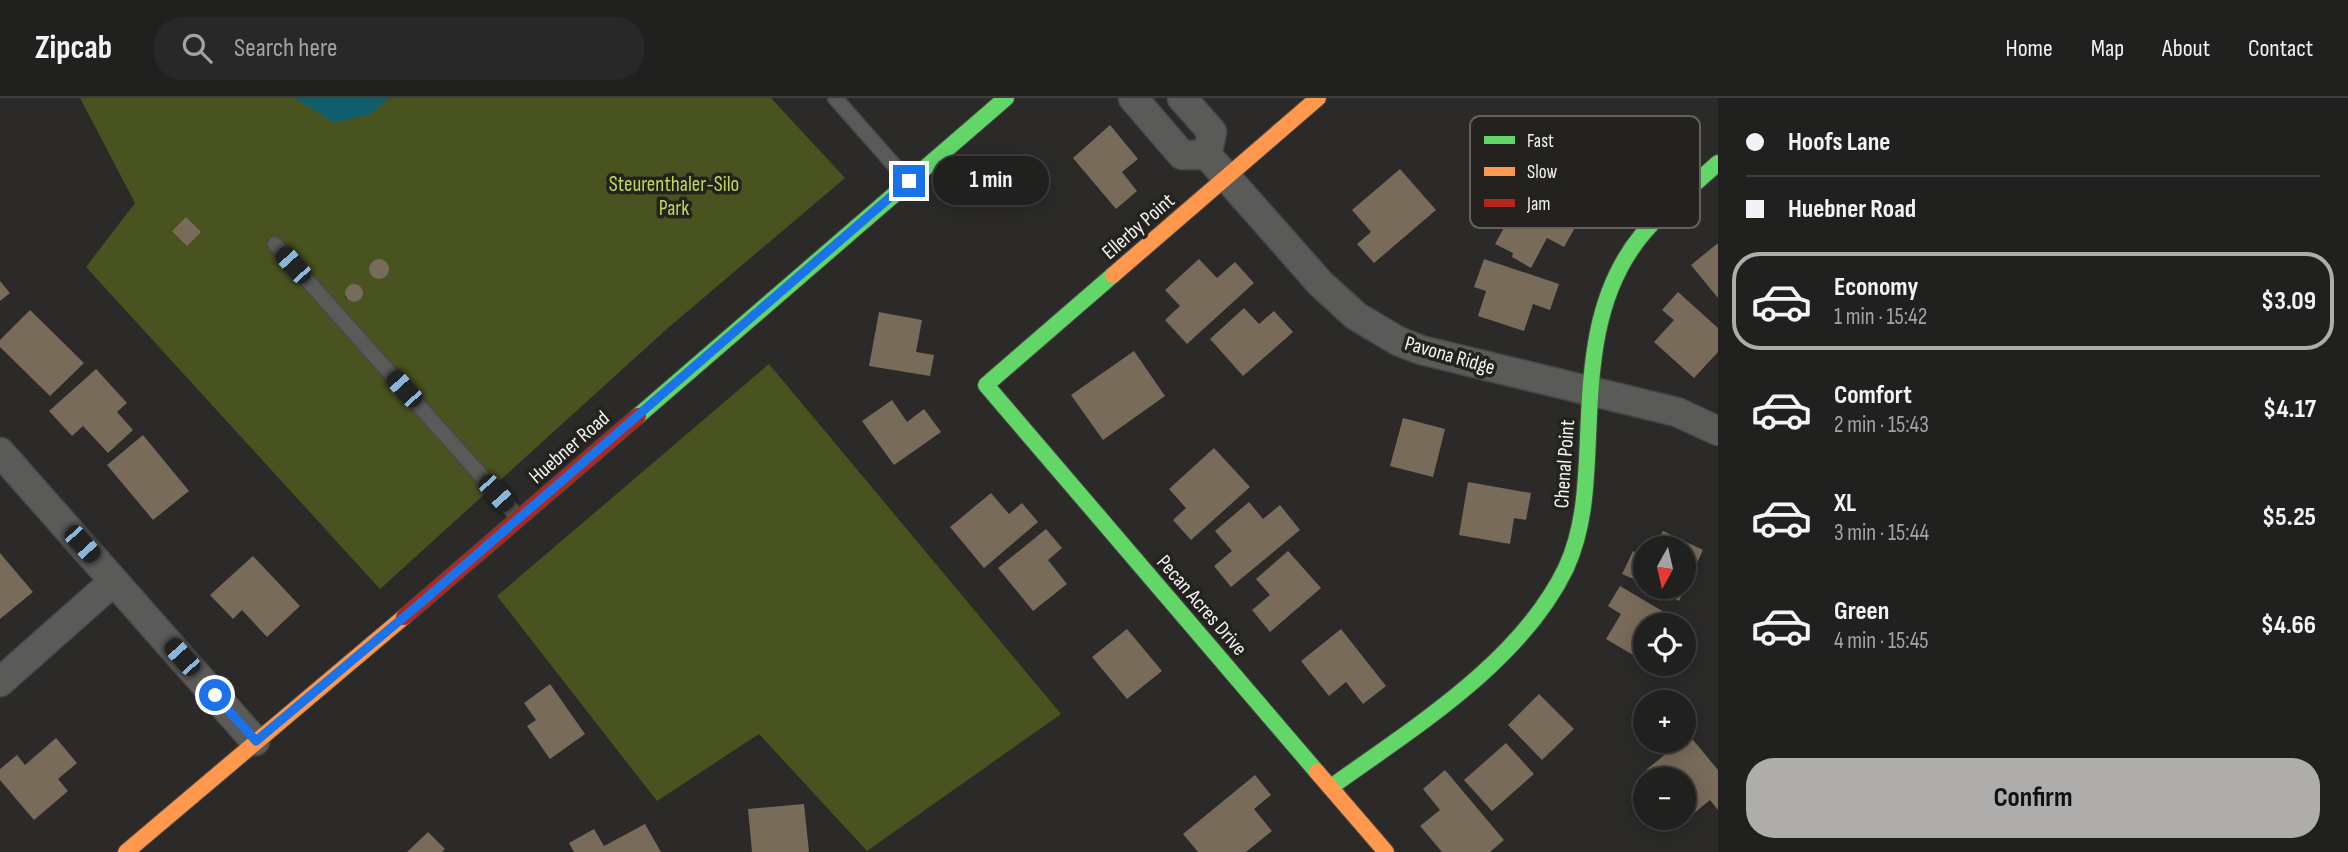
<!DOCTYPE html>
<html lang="en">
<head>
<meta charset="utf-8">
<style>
  body { margin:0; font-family:"Sofia Sans Condensed",sans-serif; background:#282828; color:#f1f3f6; height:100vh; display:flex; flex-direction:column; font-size:26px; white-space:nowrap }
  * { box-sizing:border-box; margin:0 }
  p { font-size:23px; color:#a2a3a4 }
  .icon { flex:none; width:38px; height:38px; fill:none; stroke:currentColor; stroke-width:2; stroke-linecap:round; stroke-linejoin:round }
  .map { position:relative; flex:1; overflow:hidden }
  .drawer { display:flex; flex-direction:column; background:#20201f; width:630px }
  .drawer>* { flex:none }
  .banner { display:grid; align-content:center; height:154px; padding:0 28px; background:#20201f }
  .needle { width:46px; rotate:188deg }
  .controls { position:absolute; left:1633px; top:438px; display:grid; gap:14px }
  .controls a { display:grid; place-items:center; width:63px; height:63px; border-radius:50%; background:#20201f; box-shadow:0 4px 18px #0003,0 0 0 2px #3d3e3d; font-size:35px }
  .end { position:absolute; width:32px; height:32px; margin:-16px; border:9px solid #1a73e8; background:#fff; box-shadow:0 0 0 4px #fff }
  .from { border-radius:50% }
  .bubble { position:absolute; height:49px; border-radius:24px; background:#20201f; box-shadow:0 4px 18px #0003,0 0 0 2px #3d3e3d; font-size:23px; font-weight:700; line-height:49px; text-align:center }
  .car { position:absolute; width:21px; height:42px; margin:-21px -10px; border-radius:9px; box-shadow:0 0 5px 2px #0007; background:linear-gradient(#222 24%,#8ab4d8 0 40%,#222 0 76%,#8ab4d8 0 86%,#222 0) }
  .banner b { display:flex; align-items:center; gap:24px; height:66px; font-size:26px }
  .banner b+b { border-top:2px solid #3d3e3d }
  .banner i { width:18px; height:18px; background:#f1f3f6 }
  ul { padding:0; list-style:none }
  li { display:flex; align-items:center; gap:21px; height:98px; margin:0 14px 10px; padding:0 14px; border:4px solid transparent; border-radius:28px }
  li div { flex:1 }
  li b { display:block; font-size:26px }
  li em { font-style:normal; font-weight:700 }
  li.selected { border-color:#aeadab }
  li>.icon { width:63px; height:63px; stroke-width:1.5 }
  .action { display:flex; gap:14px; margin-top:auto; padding:14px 28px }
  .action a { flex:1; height:80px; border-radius:28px; background:#aeadab; color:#111; font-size:28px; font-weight:700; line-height:80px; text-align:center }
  header { display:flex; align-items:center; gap:42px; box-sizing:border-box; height:98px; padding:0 35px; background:#20201f; border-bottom:2px solid #3d3e3d }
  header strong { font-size:33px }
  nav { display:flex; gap:38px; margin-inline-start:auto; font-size:24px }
  .search { width:490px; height:63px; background:#282828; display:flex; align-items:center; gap:18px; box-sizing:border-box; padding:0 24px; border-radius:28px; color:#a2a3a4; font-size:26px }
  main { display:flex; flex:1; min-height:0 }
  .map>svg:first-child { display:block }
  .green { fill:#49531f; fill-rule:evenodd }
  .water { fill:#105e6b }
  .building { fill:#796b5a }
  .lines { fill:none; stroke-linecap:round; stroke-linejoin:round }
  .lane-casing { stroke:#494847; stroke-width:17 }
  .street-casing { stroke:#494847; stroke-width:31 }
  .fast-casing { stroke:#494847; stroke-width:18 }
  .slow-casing { stroke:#494847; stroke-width:18 }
  .jam-casing { stroke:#494847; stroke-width:18 }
  .lane { stroke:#5a5a59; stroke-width:14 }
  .street { stroke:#5a5a59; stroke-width:28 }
  .fast { stroke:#63d668; stroke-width:16 }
  .slow { stroke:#ff974d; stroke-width:16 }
  .jam { stroke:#b3261e; stroke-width:16 }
  .route { stroke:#1a73e8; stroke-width:9 }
  .labels { text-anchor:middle; stroke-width:7; stroke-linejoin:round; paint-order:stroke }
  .park-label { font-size:21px; fill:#c1d956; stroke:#23221f }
  .street-label { font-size:21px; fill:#f4f3f1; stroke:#23221f }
  .key { fill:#23221f; stroke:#62615e; stroke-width:2 }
  .key-label { font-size:19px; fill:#f4f3f1 }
</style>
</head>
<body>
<header>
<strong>Zipcab</strong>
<div class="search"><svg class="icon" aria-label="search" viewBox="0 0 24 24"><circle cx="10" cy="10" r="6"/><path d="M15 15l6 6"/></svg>Search here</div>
<nav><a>Home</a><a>Map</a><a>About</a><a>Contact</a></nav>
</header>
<main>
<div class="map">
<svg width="1718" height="754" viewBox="0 0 1718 754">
  <rect width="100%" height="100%" fill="#2b2a29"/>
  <path class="green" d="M80,0H771L845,80L669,229L380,491L86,169L135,105ZM378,161L384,163L388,171L386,177L378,180L372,178L369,172L372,164ZM357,187L362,193L360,201C355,206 349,204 345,199L346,190Z
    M769,266L1061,616L867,753L759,636L657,703L497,498Z"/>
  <path class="water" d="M295,0H389L371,16L334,25Z"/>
  <path class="building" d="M1110,27L1138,61L1122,74L1137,93L1116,111L1073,60Z
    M1400,71L1436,112L1374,165L1357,146L1371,134L1352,112Z
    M1522,97L1577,126L1564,149L1547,140L1531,170L1512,159L1513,155L1495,146Z
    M186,119L201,134L187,148L172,133Z
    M1718,145V200L1691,167Z
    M1199,161L1217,180L1235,164L1254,185L1187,246L1165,222L1180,208L1165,192Z
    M1484,161L1559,186L1550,212L1533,206L1524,233L1478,218L1486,193L1474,189Z
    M369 171a10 10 0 1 1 20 0a10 10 0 1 1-20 0Z
    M0,183L10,195L0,203Z
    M345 195a9 9 0 1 1 18 0a9 9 0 1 1-18 0Z
    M1678,194L1718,230V254L1694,280L1654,244L1674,222L1662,212Z
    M1244,210L1259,226L1274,213L1293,234L1243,278L1210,241Z
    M30,212L84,265L50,298L0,249V242Z
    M879,214L922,222L916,254L934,257L930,278L869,268Z
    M1134,253L1165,298L1103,342L1071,297Z
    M96,271L127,305L117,314L133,332L108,355L83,328L72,338L49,313Z
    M892,302L907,324L924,311L941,334L894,367L862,323Z
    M1403,320L1445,331L1433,379L1390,368Z
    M143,337L189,393L153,422L107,367Z
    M1214,350L1250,389L1191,442L1173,422L1186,410L1169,391Z
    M1468,384L1531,395L1526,422L1514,420L1510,446L1459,437Z
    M991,395L1009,416L1022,405L1038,424L984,470L950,429Z
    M1249,404L1263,421L1280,407L1300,432L1231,489L1214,468L1232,453L1215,433Z
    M1046,431L1062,450L1048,462L1067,486L1033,513L998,470Z
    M1663,433L1703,452L1679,503L1649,488H1684V450H1655Z
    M1288,453L1321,490L1270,534L1252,512L1270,497L1256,481Z
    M1633,453L1645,459V486L1622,476Z
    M0,455L33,494L0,521Z
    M253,458L300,508L267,539L242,512L233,521L210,497Z
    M1620,488L1691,530L1684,542V527H1645V564L1606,541L1621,516L1608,508Z
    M1127,531L1162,573L1127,601L1092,559Z
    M1341,531L1386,588L1363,606L1346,584L1329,598L1301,563Z
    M1647,565H1670L1664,575Z
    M550,586L585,636L550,661L527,628L536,622L524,605Z
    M1539,596L1574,631L1542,662L1508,627Z
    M1689,637L1718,672V712L1710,702L1687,721L1684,717V681H1653L1646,672Z
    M56,640L77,665L58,681L68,693L34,722L0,682V671L17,657L25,667Z
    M1506,645L1534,676L1492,713L1464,682Z
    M1445,672L1504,742L1490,754H1442L1420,728L1440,712L1423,691Z
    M1255,677L1271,697L1254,711L1272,733L1246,754H1198L1183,736Z
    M804,706L809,754H752L748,711Z
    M645,726L661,754H574L569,745L594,731L604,748Z
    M428,734L445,751L442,754H407Z"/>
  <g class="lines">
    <g class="lane-casing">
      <path id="lane" d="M835,0L908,83
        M275,146L518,419"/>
    </g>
    <g class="street-casing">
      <path id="street" d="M1133,0L1182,57H1207
        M1182,0L1212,34L1207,57
        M1207,57L1320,185L1356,218L1398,243L1421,252L1677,314L1718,333
        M0,354L255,643
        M0,584L114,483"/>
    </g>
    <g class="fast-casing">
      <path id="fast" d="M1113,177L986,287L1317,674
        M638,318L1006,0
        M1331,689C1413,630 1521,564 1566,470C1585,429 1586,384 1588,340C1591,268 1594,196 1641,138C1663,111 1692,89 1718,65"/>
    </g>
    <g class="slow-casing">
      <path id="slow" d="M1113,177L1318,0
        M1317,674L1386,754
        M126,754L404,519"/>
    </g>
    <g class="jam-casing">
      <path id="jam" d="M404,519L638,318"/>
    </g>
    <use href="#lane" class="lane"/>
    <use href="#street" class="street"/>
    <use href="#fast" class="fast"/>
    <use href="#slow" class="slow"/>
    <use href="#jam" class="jam"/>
  </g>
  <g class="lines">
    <path class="route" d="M215,597L256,643L423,503L909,83"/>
  </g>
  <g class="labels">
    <g class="park-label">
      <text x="674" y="93">Steurenthaler-Silo<tspan x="674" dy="24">Park</tspan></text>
    </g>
    <g class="street-label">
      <text transform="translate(1138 128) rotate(-41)" y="7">Ellerby Point</text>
      <text transform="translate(1450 257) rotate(16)" y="7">Pavona Ridge</text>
      <text transform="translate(569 349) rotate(-41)" y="7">Huebner Road</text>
      <text transform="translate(1564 366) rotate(-86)" y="7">Chenal Point</text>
      <text transform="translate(1202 507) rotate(49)" y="7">Pecan Acres Drive</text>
    </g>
  </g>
  <rect x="1470" y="18" width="230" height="112" rx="10" class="key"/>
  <rect x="1484" y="38" width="31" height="8" fill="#63d668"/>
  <rect x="1484" y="69" width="31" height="9" fill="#ff974d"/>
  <rect x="1484" y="101" width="31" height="8" fill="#b3261e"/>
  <g class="key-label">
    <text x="1527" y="49">Fast</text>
    <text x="1527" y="80">Slow</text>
    <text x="1527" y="112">Jam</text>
  </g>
</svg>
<div class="controls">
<a><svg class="needle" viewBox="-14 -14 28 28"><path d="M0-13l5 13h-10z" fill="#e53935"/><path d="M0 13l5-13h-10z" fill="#a2a3a4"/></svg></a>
<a><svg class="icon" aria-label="locate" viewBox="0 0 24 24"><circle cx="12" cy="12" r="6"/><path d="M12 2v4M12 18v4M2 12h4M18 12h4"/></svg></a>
<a>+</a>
<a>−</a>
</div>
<i class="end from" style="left:215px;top:597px"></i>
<i class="end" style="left:909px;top:83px"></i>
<div class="bubble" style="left:933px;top:58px;width:116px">1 min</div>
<i class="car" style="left:293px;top:167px;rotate:318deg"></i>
<i class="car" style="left:404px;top:291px;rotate:318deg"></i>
<i class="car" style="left:496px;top:395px;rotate:138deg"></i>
<i class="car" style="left:82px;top:446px;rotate:138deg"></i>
<i class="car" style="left:182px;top:559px;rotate:318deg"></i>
</div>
<section class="drawer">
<div class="banner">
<b><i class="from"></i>Hoofs Lane</b>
<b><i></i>Huebner Road</b>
</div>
<ul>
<li class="selected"><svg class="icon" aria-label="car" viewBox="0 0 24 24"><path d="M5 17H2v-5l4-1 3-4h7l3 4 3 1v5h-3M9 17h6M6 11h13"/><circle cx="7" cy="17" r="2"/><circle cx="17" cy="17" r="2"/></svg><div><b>Economy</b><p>1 min · 15:42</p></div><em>$3.09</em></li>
<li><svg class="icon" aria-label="car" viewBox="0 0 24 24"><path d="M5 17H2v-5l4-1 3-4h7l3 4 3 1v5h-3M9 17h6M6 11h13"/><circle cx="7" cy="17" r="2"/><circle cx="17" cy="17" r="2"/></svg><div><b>Comfort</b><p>2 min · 15:43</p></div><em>$4.17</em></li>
<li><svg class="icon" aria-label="car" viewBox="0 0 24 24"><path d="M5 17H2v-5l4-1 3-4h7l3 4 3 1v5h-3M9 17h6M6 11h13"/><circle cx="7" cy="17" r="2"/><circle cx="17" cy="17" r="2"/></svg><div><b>XL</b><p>3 min · 15:44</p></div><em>$5.25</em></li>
<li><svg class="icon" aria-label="car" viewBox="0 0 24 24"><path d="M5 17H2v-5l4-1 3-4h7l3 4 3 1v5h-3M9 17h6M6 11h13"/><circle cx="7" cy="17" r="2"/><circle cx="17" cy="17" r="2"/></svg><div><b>Green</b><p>4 min · 15:45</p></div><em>$4.66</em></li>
</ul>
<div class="action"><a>Confirm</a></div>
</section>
</main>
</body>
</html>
